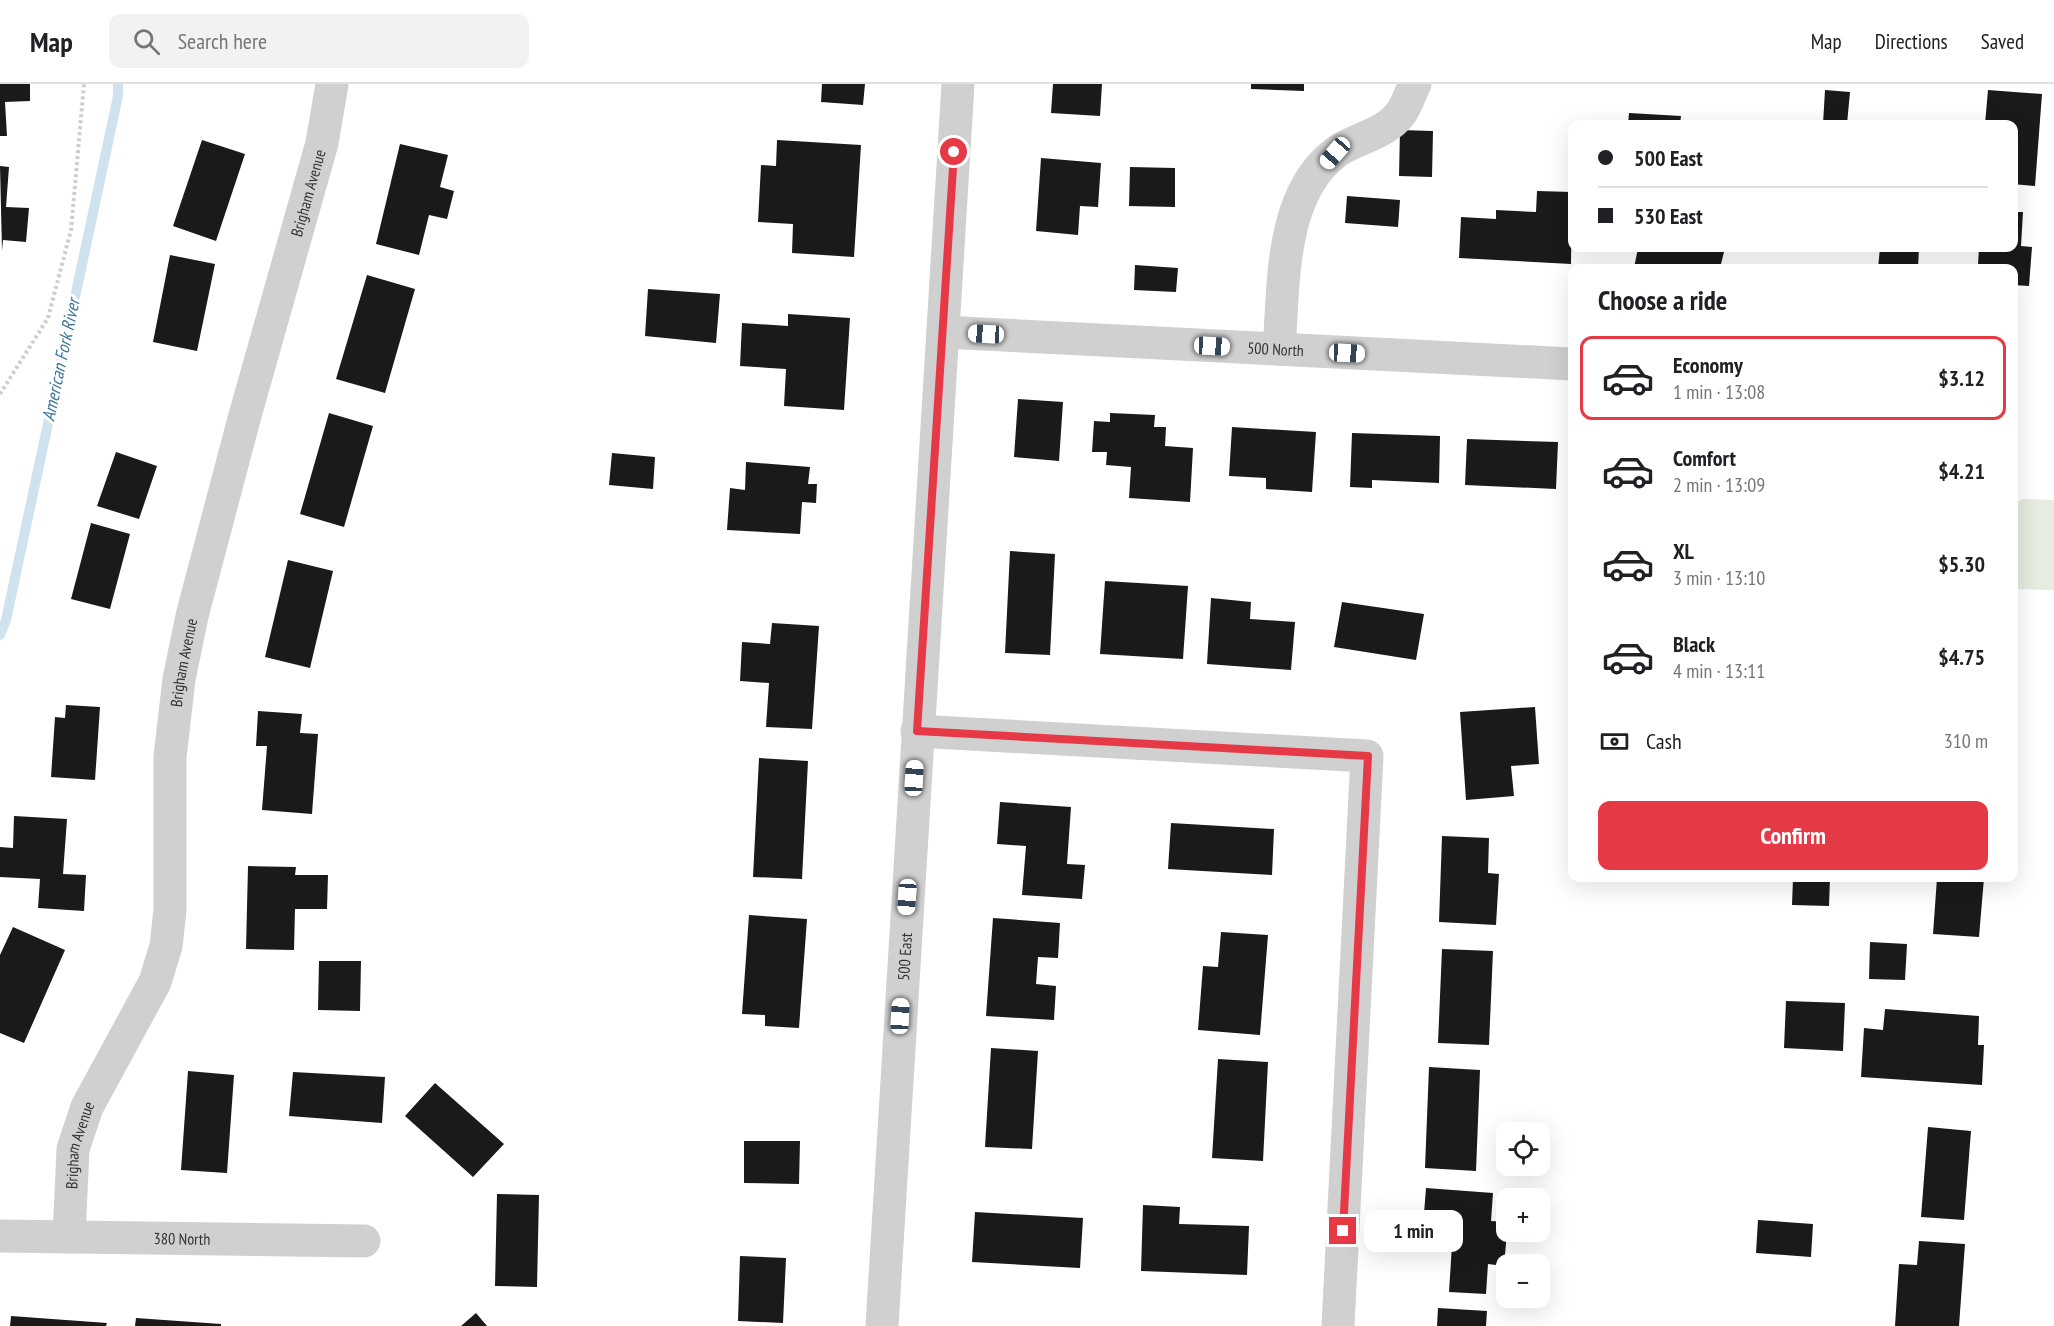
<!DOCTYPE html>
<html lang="en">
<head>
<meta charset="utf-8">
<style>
  body { margin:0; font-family:"PT Sans Narrow",sans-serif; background:#f2f2f2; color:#202124; height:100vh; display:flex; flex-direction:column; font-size:22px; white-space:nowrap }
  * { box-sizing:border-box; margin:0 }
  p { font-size:20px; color:#757577 }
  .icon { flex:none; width:33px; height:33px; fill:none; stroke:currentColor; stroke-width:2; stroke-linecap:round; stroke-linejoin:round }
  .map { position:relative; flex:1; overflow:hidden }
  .drawer { position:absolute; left:1568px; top:180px; width:450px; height:618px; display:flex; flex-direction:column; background:#fff; border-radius:12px; box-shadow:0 6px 24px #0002 }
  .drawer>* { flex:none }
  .guide { position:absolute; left:1568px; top:36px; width:450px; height:132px; border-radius:12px; box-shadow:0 6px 24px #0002; display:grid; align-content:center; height:132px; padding:0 30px; background:#fff }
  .tools { position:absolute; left:1496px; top:1038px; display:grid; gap:12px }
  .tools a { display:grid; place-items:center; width:54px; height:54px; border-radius:12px; background:#fff; box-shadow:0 6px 24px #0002; font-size:30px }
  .end { position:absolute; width:27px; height:27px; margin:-14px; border:8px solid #e63946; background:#fff; box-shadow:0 0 0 3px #fff }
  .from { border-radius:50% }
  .bubble { position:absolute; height:42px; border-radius:12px; background:#fff; box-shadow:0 6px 24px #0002; font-size:20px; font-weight:700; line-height:42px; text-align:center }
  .car { position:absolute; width:18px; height:36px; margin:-18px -9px; border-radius:8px; box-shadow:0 0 4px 2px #0007; background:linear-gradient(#fff 24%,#345 0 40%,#fff 0 76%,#345 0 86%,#fff 0) }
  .guide b { display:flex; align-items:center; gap:21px; height:57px; font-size:22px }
  .guide b+b { border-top:2px solid #e0e0e0 }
  .guide i { width:15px; height:15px; background:#202124 }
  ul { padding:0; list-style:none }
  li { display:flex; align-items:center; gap:18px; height:84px; margin:0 12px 9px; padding:0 18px; border:3px solid transparent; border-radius:12px }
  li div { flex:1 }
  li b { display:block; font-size:22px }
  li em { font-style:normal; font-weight:700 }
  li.current { border-color:#e63946 }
  li>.icon { width:54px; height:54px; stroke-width:1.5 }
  h2 { padding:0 30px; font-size:27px; line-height:72px }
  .pay { display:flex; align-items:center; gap:15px; height:66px; padding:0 30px; font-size:22px }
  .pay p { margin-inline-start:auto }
  .primary-button { display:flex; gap:12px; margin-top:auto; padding:12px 30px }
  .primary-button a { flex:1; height:69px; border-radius:12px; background:#e63946; color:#fff; font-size:24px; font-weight:700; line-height:69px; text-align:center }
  header { display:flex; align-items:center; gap:36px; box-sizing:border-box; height:84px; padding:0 30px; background:#fff; border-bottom:2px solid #e0e0e0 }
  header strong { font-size:28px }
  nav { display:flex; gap:33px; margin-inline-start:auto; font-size:21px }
  .search { width:420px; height:54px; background:#f2f2f2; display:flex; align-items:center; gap:15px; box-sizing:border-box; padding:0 21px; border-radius:12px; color:#757577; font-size:22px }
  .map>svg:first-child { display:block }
  .green { fill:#e6ecdf }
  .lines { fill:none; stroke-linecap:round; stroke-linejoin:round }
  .stream { stroke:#cfe2ee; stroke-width:10 }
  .building { fill:#1a1a1a }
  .path { stroke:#cdcdcd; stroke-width:4; stroke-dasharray:3 3; stroke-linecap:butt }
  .minor { stroke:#d0d0d0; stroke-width:33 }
  .route { stroke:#e63946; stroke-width:8 }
  .labels { text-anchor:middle; stroke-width:6; stroke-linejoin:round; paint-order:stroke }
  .street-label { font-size:16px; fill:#333; stroke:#fff }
  .water-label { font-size:18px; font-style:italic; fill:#3f7597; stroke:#fff }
</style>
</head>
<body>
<header>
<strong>Map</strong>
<div class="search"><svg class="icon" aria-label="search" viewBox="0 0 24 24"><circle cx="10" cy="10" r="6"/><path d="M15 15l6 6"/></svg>Search here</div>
<nav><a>Map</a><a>Directions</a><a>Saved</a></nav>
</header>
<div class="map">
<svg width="2054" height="1242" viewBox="0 0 2054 1242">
  <rect width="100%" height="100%" fill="#fff"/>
  <path class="green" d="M2022,415L2054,416V506L2013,505L2014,420Z"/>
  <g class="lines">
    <path class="stream" d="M0,551L6,536L118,12V0"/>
  </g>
  <path class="building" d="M0,0H30V17L5,18L7,52H0Z
    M822,0H865L863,21L821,18Z
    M1053,0H1102L1100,32L1051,29Z
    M1251,0H1304V7L1251,5Z
    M1825,6L1850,8L1847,40H1823Z
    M1988,6L2042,10L2035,102L2013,100V40H1985Z
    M1629,29L1681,32L1680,40H1628Z
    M1400,46L1433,47L1432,93L1399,92Z
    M202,56L245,70L216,157L173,142Z
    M777,56L861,61L854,173L792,169L793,140L758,138L761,81L776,82Z
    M400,60L448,71L440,103L454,107L447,135L429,131L419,171L376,160Z
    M1041,74L1101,79L1098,123L1080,122L1078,151L1036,147Z
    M0,82L9,83L6,123L29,124L26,158L3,156L2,167Z
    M1130,83L1175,84V123L1129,122Z
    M1537,107L1572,108L1571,180L1459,174L1461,133L1496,135V126L1536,128Z
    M1347,112L1400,116L1398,143L1345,139Z
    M2013,128H2023L2021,162L2032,163L2029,202L2013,201V184H1962V180L1978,181L1979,164H2013Z
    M1638,164H1725L1720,184H1634Z
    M1880,164H1919L1918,184H1878Z
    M170,171L215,180L197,267L153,258Z
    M1135,181L1178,184L1176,208L1134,206Z
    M367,191L415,205L385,309L336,295Z
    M648,205L720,210L716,259L645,252Z
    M788,230L850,234L844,326L784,322L786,285L740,282L742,239L788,242Z
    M1018,315L1063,318L1059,377L1014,373Z
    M329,329L373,342L344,443L300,430Z
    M1110,329L1155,331L1154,343H1166L1165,362L1193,364L1190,418L1129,414L1131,383L1106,381L1107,368H1092L1094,337L1110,338Z
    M1232,343L1316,348L1312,408L1266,405V394L1229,392Z
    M1352,349L1440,352L1439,399L1372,396V404L1350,403Z
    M1467,355L1558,358L1556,405L1465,401Z
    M116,368L157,382L139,435L97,422Z
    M612,369L655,373L653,405L609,401Z
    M746,378L810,383L808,400H817L816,419L802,418L800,450L727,446L730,404L745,406Z
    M91,439L130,450L110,525L71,515Z
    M1010,467L1055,470L1050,571L1005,569Z
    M288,476L333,487L310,584L265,573Z
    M1105,497L1188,502L1183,575L1100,570Z
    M1211,514L1251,518L1250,535L1295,538L1291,586L1207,580Z
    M1342,518L1424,530L1416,576L1334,563Z
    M772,539L819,542L812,645L766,643L769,599L740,597L742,558L770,560Z
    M66,621L100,623L95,696L51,693L55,633L65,634Z
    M1535,623L1539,680L1511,682L1514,712L1466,716L1460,628Z
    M258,627L302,630L300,649L318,650L312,730L262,726L267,662H256Z
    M759,674L808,677L802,795L753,793Z
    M1000,718L1071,723L1067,780L1085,781L1082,815L1022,811L1026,762L997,760Z
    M14,732L67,735L63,790L86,791L84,827L38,824L40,795L0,793V763L13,764Z
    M1171,739L1274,745L1272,791L1168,785Z
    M1442,752L1489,754L1488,789L1499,790L1496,841L1439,838Z
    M248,782L296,783L295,791H328L327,825H295L294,866L246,865Z
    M1793,794H1830L1829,822L1792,821Z
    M1937,794H1984L1979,853L1933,850Z
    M749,831L807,835L799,944L765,942V931L742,930Z
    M993,834L1060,839L1058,874L1038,873L1036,900L1056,902L1054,936L986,932Z
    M13,843L65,866L24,959L0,949V871Z
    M1221,848L1268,851L1260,951L1198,946L1203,882L1218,883Z
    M1870,858L1907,860L1905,896L1869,895Z
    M1442,865L1493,867L1489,961L1438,959Z
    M319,877H361L360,927L318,926Z
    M1786,917L1845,919L1843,967L1784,964Z
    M1885,925L1979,932L1978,961H1984L1982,1001L1861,993L1864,944L1883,946Z
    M991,964L1038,967L1032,1065L985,1063Z
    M1218,975L1268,978L1263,1077L1212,1074Z
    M1429,983L1480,986L1476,1087L1425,1084Z
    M188,987L234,991L227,1089L181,1086Z
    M293,988L385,993L382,1039L289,1032Z
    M435,999L504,1060L473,1093L405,1032Z
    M1928,1043L1971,1047L1964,1136L1921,1133Z
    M744,1057H800L799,1100L744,1099Z
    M1426,1104L1493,1109L1491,1137L1506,1138L1507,1148L1504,1182L1488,1180L1486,1210L1449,1208L1453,1145L1423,1142Z
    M497,1110L539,1111L537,1203L495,1202Z
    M1143,1121L1180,1123L1179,1140L1249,1142L1247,1191L1141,1187Z
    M975,1128L1083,1134L1080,1184L972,1178Z
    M1758,1136L1813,1140L1811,1173L1756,1169Z
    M1919,1157L1965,1160L1959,1242H1895L1899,1180L1917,1181Z
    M740,1172L786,1174L783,1239L738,1237Z
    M1438,1224L1487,1227L1486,1242H1437Z
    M476,1229L487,1242H461Z
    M11,1232L107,1239L106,1242H10Z
    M136,1234L221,1240V1242H135Z"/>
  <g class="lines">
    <path class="path" d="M0,310L48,234L71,146L84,0"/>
    <g class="minor">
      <path id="s1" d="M943,248L1572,280"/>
      <path d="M1279,265C1284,203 1279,112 1335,69C1355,54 1385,51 1401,29C1407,21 1410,9 1415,0"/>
      <path d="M917,647L1367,672L1338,1242"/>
      <path id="s2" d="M0,1152L364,1157"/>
      <path id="s3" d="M69,1153L73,1065L87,1023L155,898L166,862L170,826V673L179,595L192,532L244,335L322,59L332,0"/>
      <path id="s4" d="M882,1242L958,0"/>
    </g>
  </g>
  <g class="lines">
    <path class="route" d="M954,68L917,647L1368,672L1343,1147"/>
  </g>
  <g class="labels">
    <g class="street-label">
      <text dy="6" stroke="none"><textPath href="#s3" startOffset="1083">Brigham Avenue</textPath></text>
      <text dy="6" stroke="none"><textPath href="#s1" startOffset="333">500 North</textPath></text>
      <text dy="6" stroke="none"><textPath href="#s3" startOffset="597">Brigham Avenue</textPath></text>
      <text dy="6" stroke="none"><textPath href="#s4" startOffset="370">500 East</textPath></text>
      <text dy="6" stroke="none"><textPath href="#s3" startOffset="93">Brigham Avenue</textPath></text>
      <text dy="6" stroke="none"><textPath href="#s2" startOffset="182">380 North</textPath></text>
    </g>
    <g class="water-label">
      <text transform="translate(61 276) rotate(-78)" y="6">American Fork River</text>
    </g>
  </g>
</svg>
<div class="tools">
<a><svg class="icon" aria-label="locate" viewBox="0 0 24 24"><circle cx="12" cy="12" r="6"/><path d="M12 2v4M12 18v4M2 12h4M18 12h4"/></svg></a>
<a>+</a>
<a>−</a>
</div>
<i class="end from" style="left:954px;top:68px"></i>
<i class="end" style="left:1343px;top:1147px"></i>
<div class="bubble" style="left:1364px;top:1126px;width:99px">1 min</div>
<i class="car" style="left:1335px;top:69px;rotate:221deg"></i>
<i class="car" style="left:986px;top:250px;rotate:273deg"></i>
<i class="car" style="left:1212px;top:262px;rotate:93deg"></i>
<i class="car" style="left:1347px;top:269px;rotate:93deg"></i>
<i class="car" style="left:914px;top:694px;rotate:3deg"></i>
<i class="car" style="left:907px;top:813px;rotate:184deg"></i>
<i class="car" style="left:900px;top:932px;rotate:3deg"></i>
<div class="guide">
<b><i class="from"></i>500 East</b>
<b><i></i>530 East</b>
</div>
<section class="drawer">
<h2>Choose a ride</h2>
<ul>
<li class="current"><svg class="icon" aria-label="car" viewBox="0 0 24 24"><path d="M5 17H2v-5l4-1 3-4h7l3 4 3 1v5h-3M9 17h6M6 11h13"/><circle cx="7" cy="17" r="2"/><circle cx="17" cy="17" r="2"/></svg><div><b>Economy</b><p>1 min · 13:08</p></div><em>$3.12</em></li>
<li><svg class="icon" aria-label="car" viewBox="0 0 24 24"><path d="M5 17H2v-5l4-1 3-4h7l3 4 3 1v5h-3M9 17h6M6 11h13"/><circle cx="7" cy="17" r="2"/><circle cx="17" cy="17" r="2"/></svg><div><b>Comfort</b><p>2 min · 13:09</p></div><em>$4.21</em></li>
<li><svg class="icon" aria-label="car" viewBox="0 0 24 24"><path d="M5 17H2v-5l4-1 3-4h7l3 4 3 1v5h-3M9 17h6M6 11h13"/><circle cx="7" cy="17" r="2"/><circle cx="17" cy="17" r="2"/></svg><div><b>XL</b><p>3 min · 13:10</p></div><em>$5.30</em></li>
<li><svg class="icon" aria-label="car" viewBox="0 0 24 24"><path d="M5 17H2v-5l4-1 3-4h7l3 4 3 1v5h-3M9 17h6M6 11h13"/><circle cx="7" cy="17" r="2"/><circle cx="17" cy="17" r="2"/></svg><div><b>Black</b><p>4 min · 13:11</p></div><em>$4.75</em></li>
</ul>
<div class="pay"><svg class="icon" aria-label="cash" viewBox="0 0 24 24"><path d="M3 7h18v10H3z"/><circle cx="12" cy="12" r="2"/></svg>Cash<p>310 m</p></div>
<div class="primary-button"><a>Confirm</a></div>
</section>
</div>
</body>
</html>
